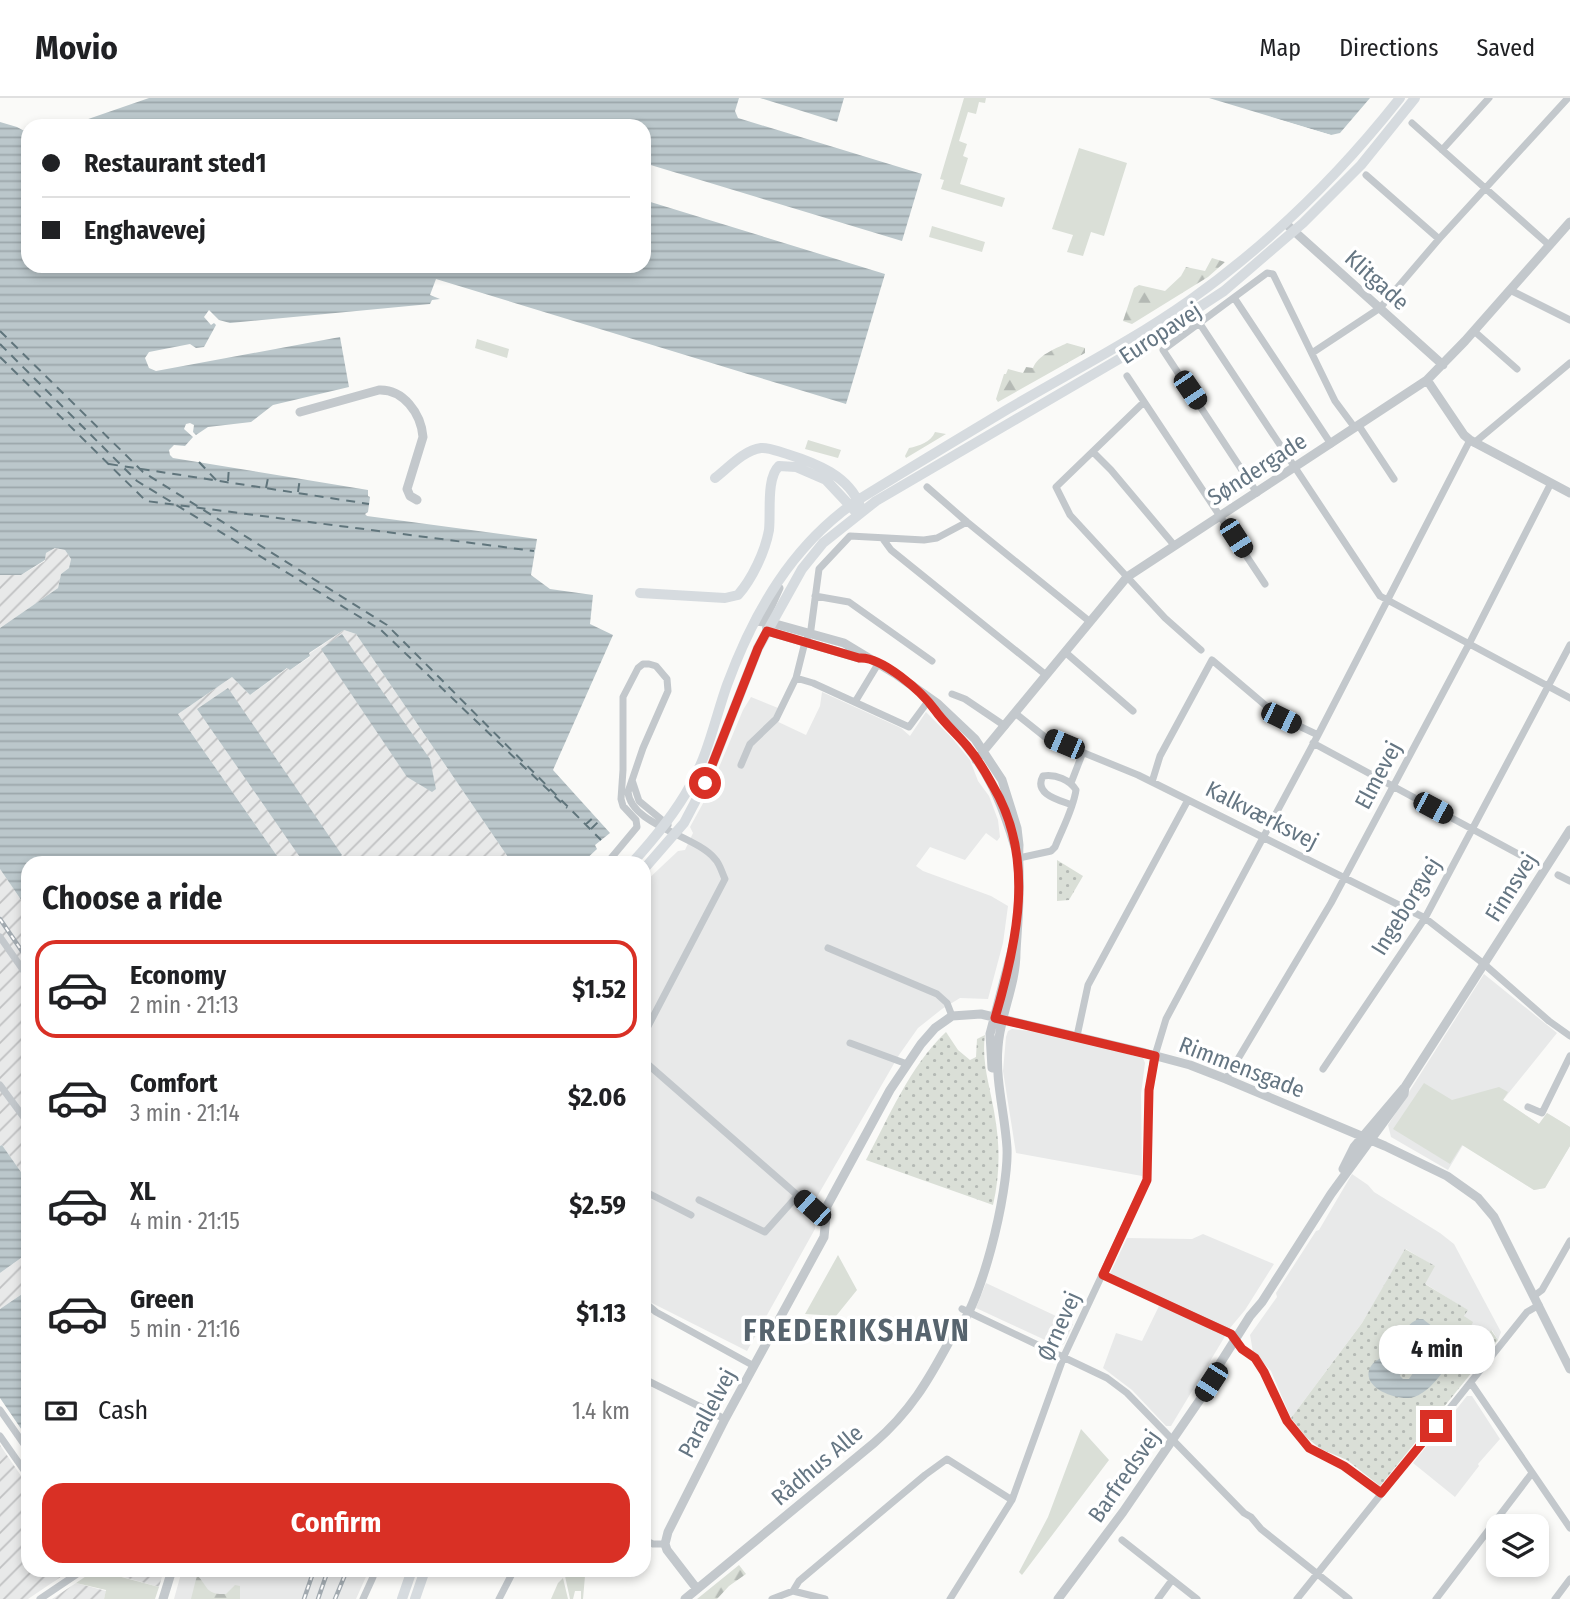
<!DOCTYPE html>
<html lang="en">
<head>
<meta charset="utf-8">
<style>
  body { margin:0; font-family:"Fira Sans Condensed",sans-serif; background:#f6f6f6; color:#202124; height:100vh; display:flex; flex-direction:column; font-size:26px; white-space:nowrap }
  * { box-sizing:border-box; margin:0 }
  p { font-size:23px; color:#757577 }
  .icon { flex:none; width:38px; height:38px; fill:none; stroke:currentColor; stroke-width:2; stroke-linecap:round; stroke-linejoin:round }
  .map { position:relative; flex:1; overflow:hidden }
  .panel { position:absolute; left:21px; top:758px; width:630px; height:721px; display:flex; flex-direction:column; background:#fff; border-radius:21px; box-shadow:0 4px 10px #0003 }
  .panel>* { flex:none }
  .guide { position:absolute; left:21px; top:21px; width:630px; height:154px; border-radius:21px; box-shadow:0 4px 10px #0003; display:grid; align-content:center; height:154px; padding:0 21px; background:#fff }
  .fabs { position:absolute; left:1486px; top:1416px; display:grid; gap:14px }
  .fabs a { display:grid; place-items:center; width:63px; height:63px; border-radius:14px; background:#fff; box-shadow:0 4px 10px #0003; font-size:35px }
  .end { position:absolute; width:32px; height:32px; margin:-16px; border:9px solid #d93025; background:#fff; box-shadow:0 0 0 4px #fff }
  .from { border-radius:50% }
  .bubble { position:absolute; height:49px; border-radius:21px; background:#fff; box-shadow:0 4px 10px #0003; font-size:23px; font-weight:700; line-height:49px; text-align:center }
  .car { position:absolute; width:21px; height:42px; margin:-21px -10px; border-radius:9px; box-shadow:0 0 5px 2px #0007; background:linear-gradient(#222 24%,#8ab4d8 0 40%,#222 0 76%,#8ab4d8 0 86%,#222 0) }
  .guide b { display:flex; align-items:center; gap:24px; height:66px; font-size:26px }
  .guide b+b { border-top:2px solid #e0e0e0 }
  .guide i { width:18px; height:18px; background:#202124 }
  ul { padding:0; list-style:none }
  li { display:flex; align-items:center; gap:21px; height:98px; margin:0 14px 10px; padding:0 7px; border:4px solid transparent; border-radius:21px }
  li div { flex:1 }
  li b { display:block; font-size:26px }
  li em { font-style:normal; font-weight:700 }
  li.selected { border-color:#d93025 }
  li>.icon { width:63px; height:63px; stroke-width:1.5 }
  h2 { padding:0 21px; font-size:32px; line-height:84px }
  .pay { display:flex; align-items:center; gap:18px; height:77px; padding:0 21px; font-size:26px }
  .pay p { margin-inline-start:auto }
  .button { display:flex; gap:14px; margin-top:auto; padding:14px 21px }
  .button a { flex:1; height:80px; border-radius:21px; background:#d93025; color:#fff; font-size:28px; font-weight:700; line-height:80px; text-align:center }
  header { display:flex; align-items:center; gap:42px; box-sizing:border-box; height:98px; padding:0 35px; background:#fff; border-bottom:2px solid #e0e0e0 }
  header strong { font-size:33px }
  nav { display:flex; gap:38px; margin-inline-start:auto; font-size:24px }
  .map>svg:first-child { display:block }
  .built { fill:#e8e9e9 }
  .industrial { fill:url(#industrial-furrows) }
  .green { fill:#dadfd7 }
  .forest { fill:url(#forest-firs) }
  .park { fill:url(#park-dots) }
  .water { fill:url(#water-rules); fill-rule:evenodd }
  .pier { fill:#fafaf8 }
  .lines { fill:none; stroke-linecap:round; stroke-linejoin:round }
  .ferry { stroke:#60757c; stroke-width:2; stroke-dasharray:9 7; stroke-linecap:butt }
  .minor { stroke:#c3c8cc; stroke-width:7 }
  .tertiary { stroke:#c3c8cc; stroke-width:9 }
  .primary { stroke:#d6dbdf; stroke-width:10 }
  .rail-casing { stroke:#a2aab0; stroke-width:4.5 }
  .rail { stroke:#fff; stroke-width:2; stroke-dasharray:5; stroke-linecap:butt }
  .route { stroke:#d93025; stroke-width:9 }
  .labels { text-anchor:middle; stroke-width:7; stroke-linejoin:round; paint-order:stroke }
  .street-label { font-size:23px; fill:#657683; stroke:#fff }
  .district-label { font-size:30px; font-weight:bold; letter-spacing:2px; fill:#57646e; stroke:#fff }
</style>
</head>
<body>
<header>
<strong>Movio</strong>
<nav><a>Map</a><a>Directions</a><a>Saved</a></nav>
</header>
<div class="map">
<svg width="1570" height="1501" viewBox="0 0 1570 1501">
  <defs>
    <pattern id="industrial-furrows" width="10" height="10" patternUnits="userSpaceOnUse" patternTransform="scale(1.75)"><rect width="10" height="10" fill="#e8e9e9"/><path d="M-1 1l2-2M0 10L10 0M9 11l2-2" fill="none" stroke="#c0c1c2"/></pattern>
    <pattern id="forest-firs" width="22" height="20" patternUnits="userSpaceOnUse" patternTransform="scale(1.75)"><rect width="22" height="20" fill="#dadfd7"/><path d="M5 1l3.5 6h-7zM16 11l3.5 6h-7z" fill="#b4b9b4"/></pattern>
    <pattern id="park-dots" width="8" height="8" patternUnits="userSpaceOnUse" patternTransform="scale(1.75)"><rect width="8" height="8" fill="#dadfd7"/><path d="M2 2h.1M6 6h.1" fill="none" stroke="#b4b9b4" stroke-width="1.8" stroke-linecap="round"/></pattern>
    <pattern id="water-rules" width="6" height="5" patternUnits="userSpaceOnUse" patternTransform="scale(1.75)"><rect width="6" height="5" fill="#bbc7cb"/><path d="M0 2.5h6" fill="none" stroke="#9ca6aa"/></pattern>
  </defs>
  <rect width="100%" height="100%" fill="#fafaf8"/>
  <path class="built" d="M822,594L901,630L910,638L926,614L952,640L970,662L978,683L989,698L998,722L1000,739L997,743L986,735L965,762L930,749L916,768L923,773L991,798L1008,808L1003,845L988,901L960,900L942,911L918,930L899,957L814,1104L815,1131L747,1253L644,1201V785L678,753L685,752L693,735L690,729L707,698L743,612L751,599L778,610L772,621L806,637L820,608Z
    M1484,876L1557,935L1503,1002L1539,1026L1547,1015L1570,1029V1048L1545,1090L1534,1092L1463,1047L1448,1072L1391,1039L1388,1027Z
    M1012,931L1047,935L1143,960L1145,965L1141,996L1142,1078L1016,1055L1003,973L1006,939L1008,933Z
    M1352,1076L1368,1087L1374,1094L1440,1135L1454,1146L1501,1234L1498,1242L1492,1232L1486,1240L1470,1230L1464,1218L1467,1212L1424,1185L1427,1164L1406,1151L1362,1225L1291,1320L1271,1273L1253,1254L1250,1237L1277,1199L1276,1195L1316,1133L1319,1132Z
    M1203,1136L1274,1166L1245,1212L1230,1230L1171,1328H1166L1132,1292L1103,1270L1116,1235L1142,1243L1159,1208L1107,1182L1127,1140L1192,1141Z
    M986,1185L1073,1226L1064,1246L1058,1248L976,1210Z
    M1467,1298H1472L1500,1341L1478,1366L1479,1368L1455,1399L1413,1365Z
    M182,1472H369L356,1501H174Z"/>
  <path class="industrial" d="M55,450L65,452L71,461L69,470L61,476L58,490L0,530V477H21L45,463L46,455Z
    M344,532L356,536L512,765H282L178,616L232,579L250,597L288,570L290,572L310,559L309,556Z
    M0,771L28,812V1084L2,1047L0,1048Z
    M28,1155V1192L0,1211V1175Z
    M0,1347L28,1388V1472H71L28,1501H0Z
    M99,1472H164L159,1489Z
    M76,1485L106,1493L104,1501H52Z"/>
  <path class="green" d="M964,0H986L985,5L979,4L976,16L968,14L959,43L967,46L963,58L968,60L960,86L1005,100L1002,109L941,91L944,82L940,81Z
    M1079,50L1127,65L1104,138L1091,134L1083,158L1067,154L1073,137L1052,131Z
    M932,128L985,144L982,154L929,139Z
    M477,241L509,251L507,260L475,250Z
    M808,342L841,352L838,360L805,351Z
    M1424,985L1452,1002L1499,989L1508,994L1503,1002L1539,1026L1547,1015L1570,1029V1048L1545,1090L1534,1092L1462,1047L1450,1066L1393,1031Z
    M838,1157L857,1192L836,1218L805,1216Z
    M1081,1331L1109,1362L1022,1477L1019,1474L1048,1419Z
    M95,1472L159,1489L155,1501H104L106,1492L76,1485Z
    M567,1476L585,1478L583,1501H581V1493H575L573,1501H570L565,1478Z
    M563,1480L568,1501H551L558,1485Z"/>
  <path class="forest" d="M1212,160L1225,164L1208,179L1132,226L1123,223L1134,190L1139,187L1165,193L1181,178L1186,169L1205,173Z
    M1067,245L1085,250V255L998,304L996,301L1004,276H1006L1008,271L1023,275L1026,269L1033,270C1038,257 1055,251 1067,245Z
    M935,334L946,336L906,360L905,358L909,350C919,348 931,344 935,334Z
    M739,1467L746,1476L729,1488L717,1501H697Z
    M197,1477C208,1488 205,1497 226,1496L235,1487L240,1488V1501H191Z"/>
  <path class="park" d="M1057,762L1083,778L1069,802L1057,803Z
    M946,934L958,952L970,962L976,959L977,941L985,937C981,965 991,991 995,1019C1000,1048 1000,1077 993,1107L866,1062C889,1019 910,968 946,934Z
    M1405,1151L1435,1168L1425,1186L1468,1212L1464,1218L1473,1224L1470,1230L1486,1240L1491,1232L1498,1242L1380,1388L1347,1362L1321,1351L1307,1340L1291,1320L1362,1225Z"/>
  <path class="water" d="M149,0H739L735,13L738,20L922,76L902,143L644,65V28H68Z
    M760,0H844L837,24Z
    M1209,0H1370L1340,35L1331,37Z
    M0,24L17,29L28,35V168H644V102L885,176L846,306L436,181L430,197L440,201L432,202L430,206L230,225L219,222L209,212L204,219L211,227L214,225L216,227L204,249L196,250L190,246L149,254L145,260L149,270L156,273L340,239L349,289L273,307L251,324L208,329L196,337L193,334L194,327L190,325L186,326L184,331L193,339L185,348L174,347L169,352L170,357L173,360L368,392V398L370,399L368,414L365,416L367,418L537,441L531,477L550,491L593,497L590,526L613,537L553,672L610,735L595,747L597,751L582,765H512L356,536L344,532L309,555L310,558L290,572L287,570L250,597L232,579L178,616L282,765H28V812L0,771V530L58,490L61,476L69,470L71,461L65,452L55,450L46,455L45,462L21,477H0Z
    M342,536L430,661L436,691L432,694L407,679L321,551Z
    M228,590L342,757L340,759L344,765H304L197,611Z
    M2,1047L28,1084V1155L0,1175V1048Z
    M28,1192V1341L0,1300V1211Z
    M1418,1221H1423C1443,1238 1465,1247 1442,1275C1435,1284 1426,1295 1414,1299C1398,1304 1358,1289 1371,1268C1376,1260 1387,1259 1394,1254C1408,1241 1398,1231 1418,1221ZM1419,1256L1429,1259L1428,1267L1415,1272L1409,1281H1403L1400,1278L1401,1272L1413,1266Z"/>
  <path class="pier" d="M1205,0L1331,37L1330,40L1208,3Z"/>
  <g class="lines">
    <path class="ferry" d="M0,233L143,374L387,527L601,742
      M0,246L137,383L381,532L567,710
      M0,259L146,403L534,453
      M199,364L216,382
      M109,366L369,406
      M228,383L229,369
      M266,390L269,375
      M298,394L300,380
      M585,727L595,718
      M591,731L599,723"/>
    <path class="minor" d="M1412,25L1549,147
      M1442,52L1489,0
      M1366,77L1439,141
      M1510,192L1570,222
      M1235,201L1331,346
      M1200,226L1380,498L1570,600
      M1474,233L1517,271
      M1312,255L1380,210L1439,141L1568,0
      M1127,278L1265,486
      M1144,304L1056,389L1070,417L1165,520L1201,552
      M1359,328L1394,381
      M1474,345L1570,265
      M1093,354L1111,372L1174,447
      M927,389L967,424L1089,523
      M1257,395L1163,252L1267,175L1273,176L1335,303L1355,330
      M883,441L891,452L1046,577
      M815,498L849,504L932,563
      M1065,554L1133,613
      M796,580L813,585L909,629L929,602
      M952,596L965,601L1005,628
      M855,604L878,566
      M1015,615L1045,639L1138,677L1425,820L1484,866L1549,923L1570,938
      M1313,645L1535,765
      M741,667L750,646L776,621L796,580L804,548L811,531L819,471L850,438L924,442L937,440L967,424
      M632,682L639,703L668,727
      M1152,684L1160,658L1212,562L1278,618L1318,637
      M1071,685L1083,654
      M1019,760L1051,753L1055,749C1062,731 1073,712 1076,692C1070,682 1056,676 1043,678C1033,696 1059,702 1072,707
      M607,765L637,729L636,722L623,708L621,701L623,672V599L638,570L643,566H649L656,568L667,581L668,593L643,650L628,694C631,727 697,738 715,761C720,766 722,775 725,781L644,936
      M1558,777L1570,783
      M0,839L28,879
      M828,850L937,896L947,905L952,918
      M1077,938L1088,887L1188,702
      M850,945L907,966
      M644,963L812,1110L826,1115
      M1323,971L1425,820L1570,547
      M1226,981L1331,805L1469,546L1551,385
      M0,987L28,1025
      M1528,1009L1542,1015L1570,958
      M644,1093L691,1117
      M699,1102L765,1134L798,1097
      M1103,1177L1231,1235L1242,1251L1255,1260L1264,1274L1287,1323L1309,1350L1344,1368L1381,1395
      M1534,1198L1542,1192L1570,1143
      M644,1204L656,1214L754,1268
      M962,1211L1107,1280L1127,1295L1244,1415L1251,1419L1261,1431L1349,1501
      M644,1281L725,1321
      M1471,1285L1570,1430
      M0,1312L28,1352
      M0,1338L28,1378
      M644,1442L653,1446H665
      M1122,1442L1197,1501
      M793,1493L799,1483L925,1377L947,1361L1012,1402
      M40,1501L83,1472
      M363,1501L373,1479
      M499,1501L514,1472
      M772,1501L793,1493L825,1501
      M950,1501L1012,1402L1064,1258L1147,1081L1149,992L1153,964L1166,921L1318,637L1470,342
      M1158,1501L1172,1482
      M1297,1501L1527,1214L1539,1207
      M1436,1501L1532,1375
      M1555,1501L1570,1481"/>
    <path class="tertiary" d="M1285,125L1443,267
      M1427,282L1464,337L1470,342L1570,395
      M300,314L379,292C403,291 421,315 423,339L407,391L410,398L417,402
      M779,490L766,519L767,533L859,560L865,559
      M929,603C940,620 956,634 968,650C992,680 1004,712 1015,749
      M976,662L1127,479L1427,282L1465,243L1570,124
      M992,970L990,936L1014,844
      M1343,1071L1354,1049L1404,990
      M1217,1275L1219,1267L1250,1218L1262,1204L1331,1096L1404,996L1405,989L1570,732
      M697,1491L667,1452L665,1446L668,1434L725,1321L824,1139L827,1108L890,992L921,946L935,930L952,918L981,916L1145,955L1190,967L1226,981L1385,1048L1447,1078L1478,1100L1494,1119L1570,1271
      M163,1501L172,1472
      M685,1501L874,1345C910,1314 928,1283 950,1242C981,1214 1009,1092 1007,1050C1005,1016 995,983 998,949C1000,917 1016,887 1016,854C1017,835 1019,815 1019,795C1020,779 1018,763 1019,747L1017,730L1002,682L975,641L938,606L897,577L844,545L772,525L755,523
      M1058,1501L1123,1414L1221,1271"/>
    <path class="primary" d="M715,380C728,370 744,352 761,350C769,349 779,354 787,356C816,365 849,378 860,408
      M640,495L725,500L738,497C752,481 765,454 769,432C771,415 766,380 779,368L796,369L826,382L854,412
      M632,765C654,741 674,717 690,688C708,657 715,621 727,587C754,514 792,447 858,402C908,371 958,341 1008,311C1069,275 1132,243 1190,202C1269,146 1340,76 1400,0
      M644,771L684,725L705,685L758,550L802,471L823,445L876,403L1126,257L1224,193L1303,125L1361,67L1415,0
      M402,1501L412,1472
      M415,1501L425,1472"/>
    <g class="rail-casing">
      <path id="rail" d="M0,821L28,862
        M304,1501L314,1472
        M318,1501L328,1472
        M335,1501L347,1472"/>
    </g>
    <use href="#rail" class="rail"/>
  </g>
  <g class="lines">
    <path class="route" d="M705,685L758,550L767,533L859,560C882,558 922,594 935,612C944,625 957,636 967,648C977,660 986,675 993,688C1036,760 1017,845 995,920L1155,958L1149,992L1147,1082L1103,1177L1231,1236L1242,1251L1255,1260L1264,1274L1287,1323L1309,1350L1344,1368L1381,1395L1436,1328"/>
  </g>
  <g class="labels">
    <g class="street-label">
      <text transform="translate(1377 182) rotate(42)" y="8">Klitgade</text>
      <text transform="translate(1160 235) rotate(-33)" y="8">Europavej</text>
      <text transform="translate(1257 371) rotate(-33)" y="8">Søndergade</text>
      <text transform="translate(1378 677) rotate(-62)" y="8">Elmevej</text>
      <text transform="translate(1262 717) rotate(27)" y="8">Kalkværksvej</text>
      <text transform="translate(1511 789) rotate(-58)" y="8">Finnsvej</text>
      <text transform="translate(1406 808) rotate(-58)" y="8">Ingeborgvej</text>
      <text transform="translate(1242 969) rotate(21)" y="8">Rimmensgade</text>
      <text transform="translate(1059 1228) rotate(-66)" y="8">Ørnevej</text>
      <text transform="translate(707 1315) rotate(-62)" y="8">Parallelvej</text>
      <text transform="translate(817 1367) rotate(-40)" y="8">Rådhus Alle</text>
      <text transform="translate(1124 1378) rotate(-55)" y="8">Barfredsvej</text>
    </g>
    <g class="district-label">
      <text x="857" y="1243">FREDERIKSHAVN</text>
    </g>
  </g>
</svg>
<div class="fabs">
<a><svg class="icon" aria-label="layers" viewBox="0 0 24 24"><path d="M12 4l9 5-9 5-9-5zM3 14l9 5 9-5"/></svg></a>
</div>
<i class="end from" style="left:705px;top:685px"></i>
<i class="end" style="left:1436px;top:1328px"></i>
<div class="bubble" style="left:1379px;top:1227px;width:116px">4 min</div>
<i class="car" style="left:1190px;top:292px;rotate:146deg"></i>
<i class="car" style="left:1236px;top:440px;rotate:147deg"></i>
<i class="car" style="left:1281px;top:620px;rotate:116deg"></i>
<i class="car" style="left:1064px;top:646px;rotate:293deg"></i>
<i class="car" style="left:1433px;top:710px;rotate:118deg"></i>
<i class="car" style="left:812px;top:1110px;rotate:312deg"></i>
<i class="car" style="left:1211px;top:1284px;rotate:213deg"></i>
<div class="guide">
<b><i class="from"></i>Restaurant sted1</b>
<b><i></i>Enghavevej</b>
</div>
<section class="panel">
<h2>Choose a ride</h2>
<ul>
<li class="selected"><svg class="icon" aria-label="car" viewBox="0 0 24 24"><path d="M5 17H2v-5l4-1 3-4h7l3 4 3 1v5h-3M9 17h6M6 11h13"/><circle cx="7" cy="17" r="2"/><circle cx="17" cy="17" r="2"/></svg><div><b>Economy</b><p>2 min · 21:13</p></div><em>$1.52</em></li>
<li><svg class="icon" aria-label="car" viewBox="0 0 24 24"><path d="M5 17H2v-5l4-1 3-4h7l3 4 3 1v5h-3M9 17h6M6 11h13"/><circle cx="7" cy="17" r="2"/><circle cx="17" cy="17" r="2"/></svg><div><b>Comfort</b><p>3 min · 21:14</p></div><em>$2.06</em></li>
<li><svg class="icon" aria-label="car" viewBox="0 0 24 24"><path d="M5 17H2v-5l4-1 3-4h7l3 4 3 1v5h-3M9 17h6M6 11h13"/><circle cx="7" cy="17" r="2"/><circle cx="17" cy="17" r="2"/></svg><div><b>XL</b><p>4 min · 21:15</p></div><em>$2.59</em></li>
<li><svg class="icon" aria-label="car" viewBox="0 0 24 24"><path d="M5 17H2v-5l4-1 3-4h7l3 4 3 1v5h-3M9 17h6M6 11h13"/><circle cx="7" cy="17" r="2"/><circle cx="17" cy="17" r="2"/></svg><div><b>Green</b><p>5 min · 21:16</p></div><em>$1.13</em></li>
</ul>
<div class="pay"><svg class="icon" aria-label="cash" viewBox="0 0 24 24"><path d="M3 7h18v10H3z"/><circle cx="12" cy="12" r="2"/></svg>Cash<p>1.4 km</p></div>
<div class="button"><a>Confirm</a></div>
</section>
</div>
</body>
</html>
